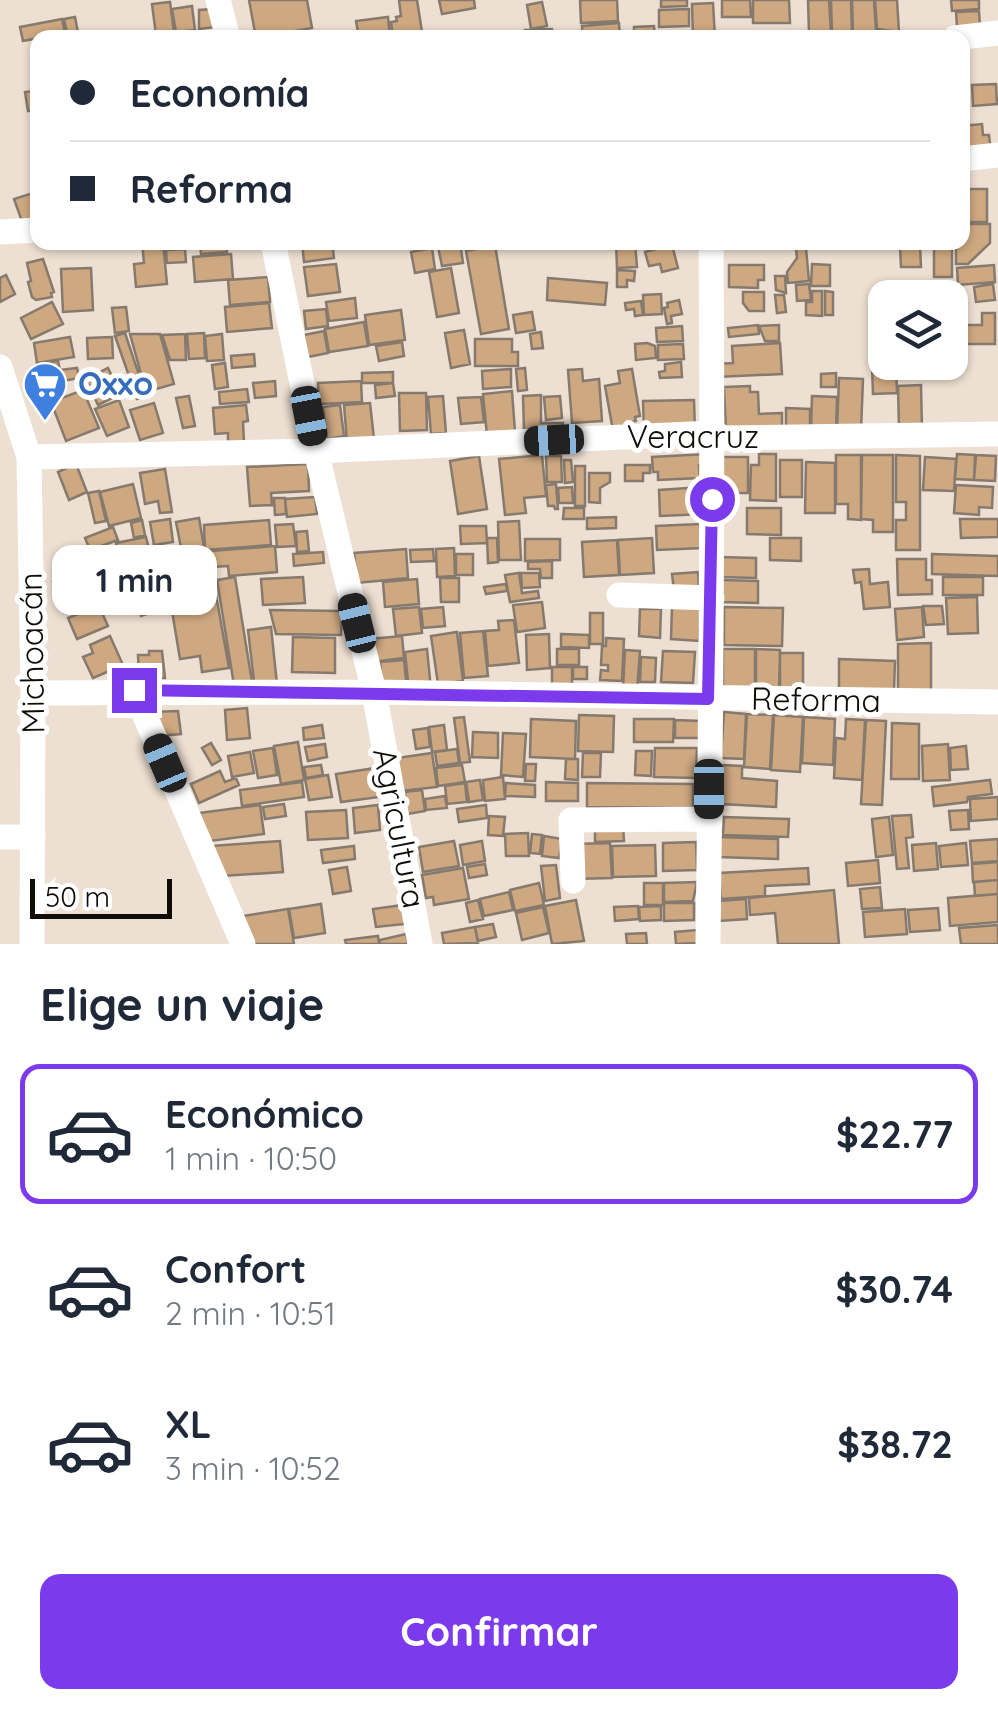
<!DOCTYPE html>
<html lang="es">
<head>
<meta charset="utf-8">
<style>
  body { margin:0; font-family:Quicksand,sans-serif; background:#f6f6f7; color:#1f2937; height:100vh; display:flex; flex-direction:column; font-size:38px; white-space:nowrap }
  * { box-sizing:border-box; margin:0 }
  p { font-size:32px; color:#747a83 }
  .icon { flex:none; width:55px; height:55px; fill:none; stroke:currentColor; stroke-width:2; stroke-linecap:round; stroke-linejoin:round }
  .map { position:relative; height:944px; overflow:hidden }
  .details { display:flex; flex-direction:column; background:#fff; flex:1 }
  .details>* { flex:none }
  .top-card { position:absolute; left:30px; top:30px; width:940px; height:220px; border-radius:20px; box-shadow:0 2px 8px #0004; display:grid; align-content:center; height:220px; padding:0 40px; background:#fff }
  .tools { position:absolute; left:868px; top:280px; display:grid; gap:20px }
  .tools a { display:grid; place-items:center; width:100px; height:100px; border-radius:20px; background:#fff; box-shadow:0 2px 8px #0004; font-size:50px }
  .scale { position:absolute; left:30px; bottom:25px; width:142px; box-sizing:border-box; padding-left:10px; border:5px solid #100c07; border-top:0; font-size:28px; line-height:35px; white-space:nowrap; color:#100c07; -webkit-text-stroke:8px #fff; paint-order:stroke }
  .end { position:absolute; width:45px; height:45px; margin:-22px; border:12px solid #7c3aed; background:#fff; box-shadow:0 0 0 5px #fff }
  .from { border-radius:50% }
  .bubble { position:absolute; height:70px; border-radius:20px; background:#fff; box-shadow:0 2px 8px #0004; font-size:32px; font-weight:800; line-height:70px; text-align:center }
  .car { position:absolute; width:30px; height:60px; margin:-30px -15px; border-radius:12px; box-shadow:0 0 8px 2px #0007; background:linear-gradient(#222 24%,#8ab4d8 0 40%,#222 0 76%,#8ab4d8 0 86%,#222 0) }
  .top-card b { display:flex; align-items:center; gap:35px; height:95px; font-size:38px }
  .top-card b+b { border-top:2px solid #e0e1e3 }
  .top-card i { width:25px; height:25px; background:#1f2937 }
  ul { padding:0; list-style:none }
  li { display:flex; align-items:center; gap:30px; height:140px; margin:0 20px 15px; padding:0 20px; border:5px solid transparent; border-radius:20px }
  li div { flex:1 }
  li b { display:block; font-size:38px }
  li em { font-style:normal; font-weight:800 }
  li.active { border-color:#7c3aed }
  li>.icon { width:90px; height:90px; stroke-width:1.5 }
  h2 { padding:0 40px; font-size:45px; line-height:120px }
  .primary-button { display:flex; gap:20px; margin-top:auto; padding:20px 40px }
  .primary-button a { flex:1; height:115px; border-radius:20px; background:#7c3aed; color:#fff; font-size:40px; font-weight:800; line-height:115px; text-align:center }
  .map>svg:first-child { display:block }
  .building { fill:#cea880; stroke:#867a6e; stroke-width:2.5 }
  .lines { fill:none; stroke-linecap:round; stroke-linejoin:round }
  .minor { stroke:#fff; stroke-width:25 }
  .route { stroke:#7c3aed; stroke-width:12 }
  .labels { text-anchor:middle; stroke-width:10; stroke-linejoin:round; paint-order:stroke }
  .shop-label { font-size:32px; font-weight:bold; fill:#366cbe; stroke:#fff; text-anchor:start }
  .street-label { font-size:32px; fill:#100c07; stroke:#fff }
</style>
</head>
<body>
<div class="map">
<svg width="998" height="944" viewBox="0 0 998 944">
  <rect width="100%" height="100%" fill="#eddfd1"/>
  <path class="building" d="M249,0H307L312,28L256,38Z
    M399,0H417L423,38H393L391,22L397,21L396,17L401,16Z
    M439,0H474L475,8L442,14Z
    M580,0H617L618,21L581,23Z
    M661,0H687V6L661,7Z
    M722,0H750L751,17H722Z
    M753,0H789L790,23H753Z
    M808,0H829L831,32L809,33Z
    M831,0H851L852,33H832Z
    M852,0H874L876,31L853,32Z
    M875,0H897L899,32L877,29Z
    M951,0H979V9L952,11Z
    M170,2L174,32L156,35L152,4Z
    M542,2L547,26L531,29L527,5Z
    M713,3L715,38H693L692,4Z
    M192,6L195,30L176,32L172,9Z
    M212,9L215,27L199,29V10Z
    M689,9V26L659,27V10Z
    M979,11L980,26L957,27L956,12Z
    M75,17L79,38H68L64,19Z
    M388,17L390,38H359L356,21Z
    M62,19L65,33L23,41L20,27Z
    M619,23L620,38H583L582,26Z
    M654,26L655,38H634V27Z
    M552,29V38H526L525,30Z
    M996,84L997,104L973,106L972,85Z
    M34,91L37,109L28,111L25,92Z
    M982,124L983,135H989L991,152L962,154V126Z
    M969,189H987V222H962V196H969Z
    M33,193L38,218L23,224L14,199Z
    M962,224H990V243L968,264H956V242H962Z
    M142,242H163L167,284L136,287L134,264L144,263Z
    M200,242H226L227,252L201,254Z
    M302,242H332L334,258L304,262Z
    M437,242H460L463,263L442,266Z
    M616,242H635L637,267L617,268Z
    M934,242H952V277H934Z
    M495,245L509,329L481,334L466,251Z
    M672,245L678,268L662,272L660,264L649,266L645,252Z
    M920,245L921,267H901L900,246Z
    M432,248L435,269L415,273L411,252Z
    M806,248L809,281L788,283L787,272L797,258L796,249Z
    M185,249L186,262L167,263L166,250Z
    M231,254L233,279L195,282L193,257Z
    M43,259L54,292L51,293L52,297L36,300L32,297L28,282L31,281L27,263Z
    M336,264L340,292L308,296L304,267Z
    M812,264L830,265V286H811Z
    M729,265H764V280H758V288L729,287Z
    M994,265L995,282L958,285L957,268Z
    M91,268L93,310L63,312L61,269Z
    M451,268L459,313L437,317L429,272Z
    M617,270L635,271L634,281L627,280V287H617Z
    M6,275L15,294L0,302V278Z
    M775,276H785L786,293L776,290Z
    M268,277L270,302L230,305L228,280Z
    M548,278L607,283L605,305L547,300Z
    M809,284L811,300L797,301L796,285Z
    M993,284L995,300L976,302L974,287Z
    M812,291H822V316L806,315V302H812Z
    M825,291L833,292V315H825Z
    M743,292H764V311H749L743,303Z
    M661,294L662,314L644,315L643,295Z
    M775,295H784L786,312L777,313Z
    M355,298L357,318L329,321L326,302Z
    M679,300L682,314L671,316L672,323L667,324L664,308L668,307L667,303Z
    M641,301L643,315L635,316L634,309L626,310L625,303Z
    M52,302L63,324L31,339L21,318Z
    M269,303L272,328L227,332L225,307Z
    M126,307L129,331L115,333L112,308Z
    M326,309L328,326L306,329L304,311Z
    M401,310L405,340L369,345L365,315Z
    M532,312L535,330L516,333L513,315Z
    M982,313H995V344H965V325H982Z
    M364,322L368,346L329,352L325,329Z
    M758,325L759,334L729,337L728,328Z
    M779,325V341H765L759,326Z
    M682,326L683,341L657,342L656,328Z
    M464,330L470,364L451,368L445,333Z
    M324,331L328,353L308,357L304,335Z
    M541,332L543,348L532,349L530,334Z
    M125,333L146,396L137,399L115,336Z
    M204,333L205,358L189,359L187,334Z
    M130,334H160L174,384L146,392Z
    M185,334L186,360H170L162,335Z
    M222,334L224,360L207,361L205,336Z
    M70,337L74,357L37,363L34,343Z
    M112,337L113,358L88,359L87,338Z
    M475,339H512V352H518V366H475Z
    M402,342L404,356L379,361L376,346Z
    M647,343L655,346L656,358L636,360L635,344Z
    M780,343L782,374L717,377L716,364L733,363L732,346Z
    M683,344L684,359L658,360V345Z
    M254,354L255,366L232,368L231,356Z
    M58,361L60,370L77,368L79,378L41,385L37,364Z
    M681,362L682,377L660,378L659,372L665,371V364Z
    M225,363L228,387L215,389L212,365Z
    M872,366H896L897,393L873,394Z
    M108,368L121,394L98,405L86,379Z
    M525,368L527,390L518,391L516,369Z
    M511,369V387L483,389L482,371Z
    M582,369L583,381L599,379L602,421L572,423L568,370Z
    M632,369L640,416L635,417L636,421L630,422V428L613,431L605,386L620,383L618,371Z
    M393,372V383H362V373Z
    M836,373V387H821V374Z
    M839,378L863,379L861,431L837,430Z
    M275,381L276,396L255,398L253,383Z
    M361,381L362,402L319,404L318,383Z
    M393,383L395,396L376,398L375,385Z
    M921,385L922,429H899L898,386Z
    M750,386V392H758L759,414L782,413V429L726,431L724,387Z
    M247,389L249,402L220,404L219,392Z
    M83,390L99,428L66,441L51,402Z
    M512,391L515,432L487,435L483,394Z
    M399,393H426L427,430L400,431Z
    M541,395V423H563V430H524L523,396Z
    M189,396L195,426L183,428L176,398Z
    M443,396L446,433L431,434L428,397Z
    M560,396L562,418L546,420L544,397Z
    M812,396L837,397L836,430L811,429Z
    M481,397L484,422L461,424L458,398Z
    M119,400L129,427L107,436L95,409Z
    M694,400L695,430L644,431L643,401Z
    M154,403L163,433L140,440L130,410Z
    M370,403L374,439L347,442L344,405Z
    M246,405L248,421L243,422L244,442L228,444V433L215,434L213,408Z
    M340,405L344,436L327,439L323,407Z
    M786,408L810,409V430H786Z
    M707,454V464L699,465L700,478L658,480V472H653L652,457Z
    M759,454H776V501L750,500L751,465H759Z
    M957,454L975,455L974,480L955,479Z
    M542,455L546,496L524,498L526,513L505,515L499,459Z
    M836,455H861V520L848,519V504H836Z
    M862,455H893V532H873V520L861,519Z
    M896,455L920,456V550H896V520H906V502H896Z
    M976,455L996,456L995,481L974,480Z
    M479,456L487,509L458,514L450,461Z
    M546,456H561L562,482H547Z
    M720,457H748V493H720Z
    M925,457L956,459L954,491L923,490Z
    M564,460H571L573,482L565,483Z
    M780,460H802V497H780Z
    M806,462L835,463V513H805Z
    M76,464L87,492L69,500L58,472Z
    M308,464L309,491L271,493L272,505L250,506L247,467Z
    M625,465H650V473H643V481H625Z
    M575,466H585V506H575Z
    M165,469L172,512L160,513L158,501L145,504L140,473Z
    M589,473H610V482L600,488V503L589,502Z
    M133,484L141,518L109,526L100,492Z
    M556,484L558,509H555L554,506H548L546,485Z
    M956,485L993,487L992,508L979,507V515L954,513Z
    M572,487L573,503H559L558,488Z
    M702,487L704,514L660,516L659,490Z
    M99,491L106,521L95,523L88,493Z
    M315,497L317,514L287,517L285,499Z
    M274,498H285L286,514L275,515Z
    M564,508H584V519H563Z
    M747,508H781V535L747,534Z
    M616,517V528L587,529V518Z
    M199,518L206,559L184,563L176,522Z
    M170,519L173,542L154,545L150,522Z
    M960,519H998V537L961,538Z
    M142,520L145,535L134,538L131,523Z
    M269,520L271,545L205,550L204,525Z
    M519,521L521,560H499L498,522Z
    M293,524L296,546L277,547L275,525Z
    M700,524L702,548L657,550L656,526Z
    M460,526H486L487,543L461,544Z
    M113,527L118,540L90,550L85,538Z
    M307,531L309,551L297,552L296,532Z
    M146,537L153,566L123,573L116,543Z
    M487,538H497L498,562L488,563Z
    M652,538L654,573L620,575L618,540Z
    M770,538H801V561L770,560Z
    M525,539H560V560L525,561Z
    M617,540L619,575L584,577L582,542Z
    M275,546L277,572L229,576L228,566L212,567L211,551Z
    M454,548L455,576L437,577L436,549Z
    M406,549L408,578L357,583L354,553Z
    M433,549L434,561L411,562L410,550Z
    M323,552L324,563L294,566L293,554Z
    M456,554H473V575H456Z
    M932,554L998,556V576L932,574Z
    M720,557L756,558V578L720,577Z
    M897,559H926V580H932V594L898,595Z
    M552,561V578H541L540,569H528V562Z
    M80,562L93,590L62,604L53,582L63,578L59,571Z
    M869,569L870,584L888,582L890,607L864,609L861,582L855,583L853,570Z
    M698,572L699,590L674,591L672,574Z
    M519,573L522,593L538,591L539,598L510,602L505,575Z
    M521,573H539L540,587L522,588Z
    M235,577L252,682L234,685L217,580Z
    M303,577L305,603L263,605L261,579Z
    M943,577H983V595H943Z
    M213,578L229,668L202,672L200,656L180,659L167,581Z
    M440,578H459V602H441Z
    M417,579L419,604L385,607L383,582Z
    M721,580L758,581V603L721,602Z
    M153,583L157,594L163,592L168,607L141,616L132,590Z
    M506,584L507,591L486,594L484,587Z
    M95,597L108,626L77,639L68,618L78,614L75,606Z
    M977,597L978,633L948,634L946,598Z
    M542,602L545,628L517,632L513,605Z
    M923,606H942L944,624L926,625Z
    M419,607L422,633L396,636L393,609Z
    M443,607L445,626L423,628L421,609Z
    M672,607L700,609L699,641L671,639Z
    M724,607L783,608L782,646L724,645Z
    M922,607L924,637L897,640L895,609Z
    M640,609H661L660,638L639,636Z
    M270,610L342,611L341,635L276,634Z
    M590,613H603V644H590Z
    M514,620L519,663L488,666L485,631L499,630L498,621Z
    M271,627L277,684L254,681L248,630Z
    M483,631L488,676L464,678L460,633Z
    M457,632L463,681L438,684L431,636Z
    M549,634L550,668L527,670L526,635Z
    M561,634L589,635V648L561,647Z
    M110,636L123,665L93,678L83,657L93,653L90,645Z
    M402,636L404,658L372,662L369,639Z
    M293,637L335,638V673L292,672Z
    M606,638L624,639L622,681L600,680L601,670L608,671V665H601L602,646H606Z
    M931,643V693H898V644Z
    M427,649L431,689L409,691L405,652Z
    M557,649H579V665H557Z
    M723,649H755V689H723Z
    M756,649L780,650L779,690H756Z
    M625,650L640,651L637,690L623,689Z
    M149,651H162L165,678H139L138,655H149Z
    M663,651L695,652L693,683L661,682Z
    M780,653H803V690H780Z
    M641,657L656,658L655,682H640Z
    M839,659L895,661L894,690L839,689Z
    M404,660L407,689L383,691L380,662Z
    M552,667H572V688H552Z
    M573,667H587V679H573Z
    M247,708L250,738L227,740L225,710Z
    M178,711L181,734L159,736L150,712Z
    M724,712L746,714L744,759L721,758Z
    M747,714L773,715L770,769L744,767Z
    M579,715L614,716L613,752L578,751Z
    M774,715L803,717L800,772L771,770Z
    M464,717L470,762L460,763L454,718Z
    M804,717L835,719L833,765L802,763Z
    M531,719L576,721L575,759L530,757Z
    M634,719H674L673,742H634Z
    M846,719L865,720L862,780L834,778L836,738L845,739Z
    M675,720L701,721V738H675Z
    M866,720L886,721L882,805L861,804Z
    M892,723L919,724V779H891Z
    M322,725L324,738L304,740L303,728Z
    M444,725L447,750L432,752L429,727Z
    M428,728L430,747L416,749L413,730Z
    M473,732L498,733V758L472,757Z
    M503,733L526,734L523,777L501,775Z
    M298,742L304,780L281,784L274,746Z
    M211,743L221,760L212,765L202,748Z
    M325,744L327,757L308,761L305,747Z
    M948,744L950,780L923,781L922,746Z
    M966,746L968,769L951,770L950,748Z
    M273,748L277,775L258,778L253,751Z
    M655,748H697L696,778L654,777Z
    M457,749L459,763L437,766L435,752Z
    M636,751H652L651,776L635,775Z
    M250,752L254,773L232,777L228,756Z
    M432,753L437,787L401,791L397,758Z
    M583,753H601L600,777H582Z
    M566,759H578V780L565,779Z
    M526,764H536L535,781H525Z
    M321,765L323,775L306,778L304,767Z
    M462,765L465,782L438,786L436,768Z
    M722,765L742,766V778L777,781L776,807L720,804Z
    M375,768L379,797L341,802L336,774Z
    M220,771L225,782L236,778L239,785L199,803L191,784Z
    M328,775L332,797L309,800L305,779Z
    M503,777L505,799L485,801L483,780Z
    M480,780L483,800L469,802L466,782Z
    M990,780L992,794L968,797L967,802L934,806L932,787Z
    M302,782L304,797L242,806L240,790Z
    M546,782L578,783V801H546Z
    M465,783L467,802L447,804L445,786Z
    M506,783L535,785V797L505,796Z
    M587,783L693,784V808L587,807Z
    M422,790L425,811L407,814L405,792Z
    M445,796L447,808L426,810L425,799Z
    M998,797V819L971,821L970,799Z
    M284,804L286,816L265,819L263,807Z
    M260,805L264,834L210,841L199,813Z
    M378,805L380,830L355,833L353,808Z
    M486,805L487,818L459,822L457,809Z
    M346,810L348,838L308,840L306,812Z
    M968,810L969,829L951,830L949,811Z
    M911,815L913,837L906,838L909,868L897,869L892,816Z
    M489,816L505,817L503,836L488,835Z
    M724,817L789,819L788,837L723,835Z
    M889,817L893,855L876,857L872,819Z
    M623,825L624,841L595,842V826Z
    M528,833L529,856H506L505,834Z
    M532,834L542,835L540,854L530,853Z
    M544,836L562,839L559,858L542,856Z
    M718,837L778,839V859L718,857Z
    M998,839V861L972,863L970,841Z
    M280,841L283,872L222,876L210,846Z
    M454,841L459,866L423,872L419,847Z
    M482,841L485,861L463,865L460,845Z
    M696,842L697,870L663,871V843Z
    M610,843L612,878L574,879L573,844Z
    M936,843L938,869L914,871L912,845Z
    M966,843L968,865L941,867L939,846Z
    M655,845L656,876L613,877L612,846Z
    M354,846L355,859L323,863L321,850Z
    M878,860L880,883L848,886L846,863Z
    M998,862V880L973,882L972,864Z
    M485,864L487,875L469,878L467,867Z
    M556,865L560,898L545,901L541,866Z
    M347,867L351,891L333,894L329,870Z
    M463,868L469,899L434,905L433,897L426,898L422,875Z
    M808,868L809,884L765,886V896L721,899L719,873Z
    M998,880V894L975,896L974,882Z
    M697,882L693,901L664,902V883Z
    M539,883L544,905L515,911L510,890Z
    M644,883H663V905H644Z
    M880,887L882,908L862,909L860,889Z
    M834,890L839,944H778L775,913L750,915L749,898Z
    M509,892L513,910L484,916L480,899Z
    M998,894V922L950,926L948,898Z
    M746,899L747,919L719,921L718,901Z
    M478,900L483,919L470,922L466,903Z
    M576,900L584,941L552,944L545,906Z
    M664,903H694V920L664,921Z
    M321,904L325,933L294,938L289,909Z
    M403,905L405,924L376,927L373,909Z
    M638,906L639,919L615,921L614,907Z
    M661,906V920L640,921L639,907Z
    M543,907L549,933L522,940L516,913Z
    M938,908L940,930L910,932L908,910Z
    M288,909L294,944H248L237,917Z
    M905,909L907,934L865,937L863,912Z
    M493,924L496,937L478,941L475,927Z
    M998,925V944H961L959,928Z
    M475,927L478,943L444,944L442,933Z
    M697,930L698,943L676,944L675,932Z
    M646,933L647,944H627L626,934Z
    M406,934L408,944H380V940Z
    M378,936L379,944H346L345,940Z"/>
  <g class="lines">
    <path class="minor" d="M218,0L228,38
      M955,38L998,33
      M962,159L998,155
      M0,232L38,230
      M273,242L316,451L374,692L420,944
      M0,367L29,457L33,693L32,944
      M29,457L316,451L713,433L725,438L998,434
      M619,595L712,598
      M134,690L243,944
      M33,693L374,692L998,702
      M0,837H33
      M573,881L571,820L709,819
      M708,944C711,710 713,476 711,242"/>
  </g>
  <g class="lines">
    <path class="route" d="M134,690L708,699L712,499"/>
  </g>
  <defs>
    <g id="supermarket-pin" transform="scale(2.25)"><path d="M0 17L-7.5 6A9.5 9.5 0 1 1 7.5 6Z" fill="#3f7fe0" stroke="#fff"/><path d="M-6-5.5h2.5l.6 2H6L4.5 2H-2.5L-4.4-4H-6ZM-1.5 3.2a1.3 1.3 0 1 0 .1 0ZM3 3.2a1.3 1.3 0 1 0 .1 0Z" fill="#fff"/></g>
  </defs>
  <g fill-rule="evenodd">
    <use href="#supermarket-pin" x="45" y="384"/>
  </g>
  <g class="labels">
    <g class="shop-label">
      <text x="78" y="395">Oxxo</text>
    </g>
    <g class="street-label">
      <text x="693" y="448">Veracruz</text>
      <text transform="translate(32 653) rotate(-91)" y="11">Michoacán</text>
      <text transform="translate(816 700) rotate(1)" y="11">Reforma</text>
      <text transform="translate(399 828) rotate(79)" y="11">Agricultura</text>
    </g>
  </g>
</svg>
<div class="tools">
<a><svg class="icon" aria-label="layers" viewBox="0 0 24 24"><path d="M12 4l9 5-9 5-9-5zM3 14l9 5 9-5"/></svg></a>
</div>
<div class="scale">50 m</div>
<i class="end from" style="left:712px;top:499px"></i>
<i class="end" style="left:134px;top:690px"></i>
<div class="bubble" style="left:52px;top:545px;width:165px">1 min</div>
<i class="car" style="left:309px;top:416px;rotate:169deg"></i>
<i class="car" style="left:554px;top:440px;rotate:267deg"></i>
<i class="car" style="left:357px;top:623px;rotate:346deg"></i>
<i class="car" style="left:165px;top:763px;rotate:337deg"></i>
<i class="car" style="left:709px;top:789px;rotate:180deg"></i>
<div class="top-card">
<b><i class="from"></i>Economía</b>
<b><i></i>Reforma</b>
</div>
</div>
<section class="details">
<h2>Elige un viaje</h2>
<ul>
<li class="active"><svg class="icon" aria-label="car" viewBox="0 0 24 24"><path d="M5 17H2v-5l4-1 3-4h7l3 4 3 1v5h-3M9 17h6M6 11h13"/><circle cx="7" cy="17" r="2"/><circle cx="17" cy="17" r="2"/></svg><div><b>Económico</b><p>1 min · 10:50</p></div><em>$22.77</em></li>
<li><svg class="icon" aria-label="car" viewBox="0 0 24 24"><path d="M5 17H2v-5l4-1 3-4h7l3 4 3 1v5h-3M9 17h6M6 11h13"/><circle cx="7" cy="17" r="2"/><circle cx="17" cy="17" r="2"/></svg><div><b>Confort</b><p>2 min · 10:51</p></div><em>$30.74</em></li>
<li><svg class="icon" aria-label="car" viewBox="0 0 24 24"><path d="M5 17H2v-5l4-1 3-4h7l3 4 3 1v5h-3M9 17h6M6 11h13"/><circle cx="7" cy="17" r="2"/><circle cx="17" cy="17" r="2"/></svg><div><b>XL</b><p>3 min · 10:52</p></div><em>$38.72</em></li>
</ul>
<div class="primary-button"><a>Confirmar</a></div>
</section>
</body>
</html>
